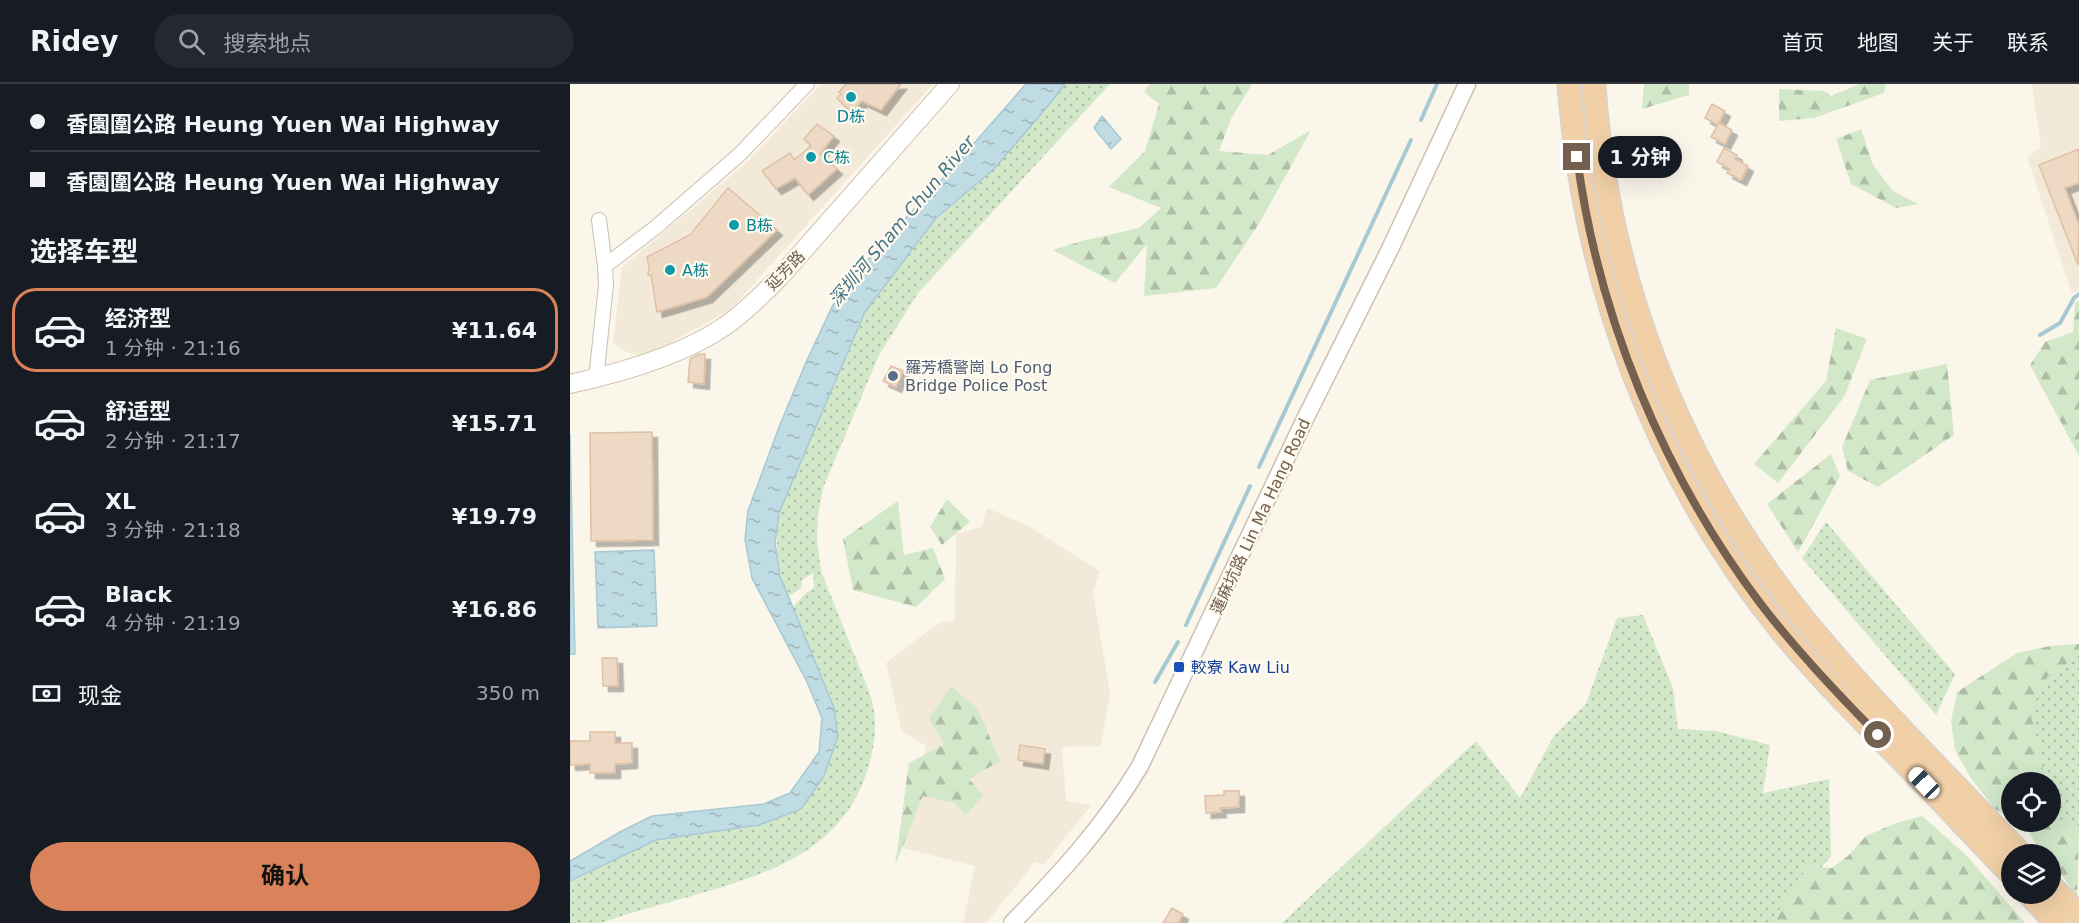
<!DOCTYPE html>
<html lang="zh">
<head>
<meta charset="utf-8">
<style>
  body { margin:0; font-family:"DejaVu Sans","Noto Sans SC",sans-serif; background:#242831; color:#f1f3f6; height:100vh; display:flex; flex-direction:column; font-size:22px; white-space:nowrap }
  * { box-sizing:border-box; margin:0 }
  p { font-size:20px; color:#9ea1a6 }
  .icon { flex:none; width:33px; height:33px; fill:none; stroke:currentColor; stroke-width:2; stroke-linecap:round; stroke-linejoin:round }
  .map { position:relative; flex:1; overflow:hidden }
  .sheet { display:flex; flex-direction:column; background:#171b24; width:570px }
  .sheet>* { flex:none }
  .guide { display:grid; align-content:center; height:132px; padding:0 30px; background:#171b24 }
  .buttons { position:absolute; left:1431px; top:688px; display:grid; gap:12px }
  .buttons a { display:grid; place-items:center; width:60px; height:60px; border-radius:50%; background:#171b24; box-shadow:0 6px 24px #0002; font-size:30px }
  .end { position:absolute; width:27px; height:27px; margin:-14px; border:8px solid #74604f; background:#fff; box-shadow:0 0 0 3px #fff }
  .from { border-radius:50% }
  .bubble { position:absolute; height:42px; border-radius:21px; background:#171b24; box-shadow:0 6px 24px #0002; font-size:20px; font-weight:700; line-height:42px; text-align:center }
  .car { position:absolute; width:18px; height:36px; margin:-18px -9px; border-radius:8px; box-shadow:0 0 4px 2px #0007; background:linear-gradient(#fff 24%,#345 0 40%,#fff 0 76%,#345 0 86%,#fff 0) }
  .guide b { display:flex; align-items:center; gap:21px; height:57px; font-size:22px }
  .guide b+b { border-top:2px solid #363941 }
  .guide i { width:15px; height:15px; background:#f1f3f6 }
  ul { padding:0; list-style:none }
  li { display:flex; align-items:center; gap:18px; height:84px; margin:0 12px 9px; padding:0 18px; border:3px solid transparent; border-radius:24px }
  li div { flex:1 }
  li b { display:block; font-size:22px }
  li em { font-style:normal; font-weight:700 }
  li.on { border-color:#da835a }
  li>.icon { width:54px; height:54px; stroke-width:1.5 }
  h2 { padding:0 30px; font-size:27px; line-height:72px }
  .pay { display:flex; align-items:center; gap:15px; height:66px; padding:0 30px; font-size:22px }
  .pay p { margin-inline-start:auto }
  .action { display:flex; gap:12px; margin-top:auto; padding:12px 30px }
  .action a { flex:1; height:69px; border-radius:36px; background:#da835a; color:#111; font-size:24px; font-weight:700; line-height:69px; text-align:center }
  header { display:flex; align-items:center; gap:36px; box-sizing:border-box; height:84px; padding:0 30px; background:#171b24; border-bottom:2px solid #363941 }
  header strong { font-size:28px }
  nav { display:flex; gap:33px; margin-inline-start:auto; font-size:21px }
  .search { width:420px; height:54px; background:#242831; display:flex; align-items:center; gap:15px; box-sizing:border-box; padding:0 21px; border-radius:33px; color:#9ea1a6; font-size:22px }
  main { display:flex; flex:1; min-height:0 }
  .map>svg:first-child { display:block }
  .residential { fill:#f2e9d9 }
  .green { fill:url(#green-dots) }
  .forest { fill:url(#forest-firs) }
  .water { fill:url(#water-ripples); stroke:#a7c9d4; stroke-width:1.5 }
  .lines { fill:none; stroke-linecap:round; stroke-linejoin:round }
  .stream { stroke:#a7c9d4; stroke-width:4 }
  .building { fill:#eed9c4; stroke:#dfc1a5; stroke-width:1.5; filter:url(#shadow) }
  .minor-casing { stroke:#ccbfb0; stroke-width:16 }
  .tertiary-casing { stroke:#ccbfb0; stroke-width:19 }
  .secondary-casing { stroke:#cfc0ae; stroke-width:20 }
  .trunk-casing { stroke:#d8d2ce; stroke-width:25 }
  .minor { stroke:#fff; stroke-width:14 }
  .tertiary { stroke:#fff; stroke-width:16 }
  .secondary { stroke:#fff; stroke-width:18 }
  .trunk { stroke:#f1d0a7; stroke-width:22 }
  .route { stroke:#74604f; stroke-width:8 }
  .culture-dot { fill:#0f9aa8; stroke:#fefaf0; stroke-width:2 }
  .service-dot { fill:#5c6f8a; stroke:#fefaf0; stroke-width:2 }
  .transit-dot { fill:#1a4fb4; stroke:#fefaf0; stroke-width:2 }
  .labels { text-anchor:middle; stroke-width:4.5; stroke-linejoin:round; paint-order:stroke }
  .culture-label { font-size:16px; fill:#0d838f; stroke:#fefaf0; text-anchor:start }
  .street-label { font-size:16px; fill:#74604f; stroke:#fefaf0 }
  .service-label { font-size:16px; fill:#4e5e75; stroke:#fefaf0; text-anchor:start }
  .transit-label { font-size:16px; fill:#164399; stroke:#fefaf0; text-anchor:start }
  .water-label { font-size:18px; font-style:italic; fill:#4a7585; stroke:#fefaf0 }
</style>
</head>
<body>
<header>
<strong>Ridey</strong>
<div class="search"><svg class="icon" aria-label="search" viewBox="0 0 24 24"><circle cx="10" cy="10" r="6"/><path d="M15 15l6 6"/></svg>搜索地点</div>
<nav><a>首页</a><a>地图</a><a>关于</a><a>联系</a></nav>
</header>
<main>
<section class="sheet">
<div class="guide">
<b><i class="from"></i>香園圍公路 Heung Yuen Wai Highway</b>
<b><i></i>香園圍公路 Heung Yuen Wai Highway</b>
</div>
<h2>选择车型</h2>
<ul>
<li class="on"><svg class="icon" aria-label="car" viewBox="0 0 24 24"><path d="M5 17H2v-5l4-1 3-4h7l3 4 3 1v5h-3M9 17h6M6 11h13"/><circle cx="7" cy="17" r="2"/><circle cx="17" cy="17" r="2"/></svg><div><b>经济型</b><p>1 分钟 · 21:16</p></div><em>¥11.64</em></li>
<li><svg class="icon" aria-label="car" viewBox="0 0 24 24"><path d="M5 17H2v-5l4-1 3-4h7l3 4 3 1v5h-3M9 17h6M6 11h13"/><circle cx="7" cy="17" r="2"/><circle cx="17" cy="17" r="2"/></svg><div><b>舒适型</b><p>2 分钟 · 21:17</p></div><em>¥15.71</em></li>
<li><svg class="icon" aria-label="car" viewBox="0 0 24 24"><path d="M5 17H2v-5l4-1 3-4h7l3 4 3 1v5h-3M9 17h6M6 11h13"/><circle cx="7" cy="17" r="2"/><circle cx="17" cy="17" r="2"/></svg><div><b>XL</b><p>3 分钟 · 21:18</p></div><em>¥19.79</em></li>
<li><svg class="icon" aria-label="car" viewBox="0 0 24 24"><path d="M5 17H2v-5l4-1 3-4h7l3 4 3 1v5h-3M9 17h6M6 11h13"/><circle cx="7" cy="17" r="2"/><circle cx="17" cy="17" r="2"/></svg><div><b>Black</b><p>4 分钟 · 21:19</p></div><em>¥16.86</em></li>
</ul>
<div class="pay"><svg class="icon" aria-label="cash" viewBox="0 0 24 24"><path d="M3 7h18v10H3z"/><circle cx="12" cy="12" r="2"/></svg>现金<p>350 m</p></div>
<div class="action"><a>确认</a></div>
</section>
<div class="map">
<svg width="1509" height="839" viewBox="0 0 1509 839">
  <defs>
    <pattern id="green-dots" width="8" height="8" patternUnits="userSpaceOnUse" patternTransform="scale(1.5)"><rect width="8" height="8" fill="#d2e8c9"/><path d="M2 2h.1M6 6h.1" fill="none" stroke="#afbfa6" stroke-width="1.8" stroke-linecap="round"/></pattern>
    <pattern id="forest-firs" width="22" height="20" patternUnits="userSpaceOnUse" patternTransform="scale(1.5)"><rect width="22" height="20" fill="#d2e8c9"/><path d="M5 1l3.5 6h-7zM16 11l3.5 6h-7z" fill="#afbfa6"/></pattern>
    <pattern id="water-ripples" width="26" height="14" patternUnits="userSpaceOnUse" patternTransform="scale(1.5)"><rect width="26" height="14" fill="#bfdbe3"/><path d="M2 4q2-2 4 0t4 0M15 11q2-2 4 0t4 0" fill="none" stroke="#a0b5ba"/></pattern>
    <filter id="shadow"><feDropShadow dx="5.5" dy="5.5" stdDeviation="0" flood-color="#0004"/></filter>
  </defs>
  <rect width="100%" height="100%" fill="#fbf6ea"/>
  <path class="residential" d="M251,0H363L161,225L75,273L56,268L43,259L52,183L175,80Z
    M1462,0H1509V206L1502,209L1457,73L1471,63Z
    M417,424L458,442L530,487L523,509L540,609L531,662L492,663L496,717L521,721L474,781L465,778L416,839H393L405,782L333,764L356,662L331,646L316,579L369,539L385,536L386,450L412,443Z"/>
  <path class="green" d="M491,0H540L348,209L309,271L253,404L248,430L247,456L251,487L300,610C308,636 306,655 299,681C273,772 192,791 111,815C92,820 73,826 54,831C45,834 36,838 28,839C19,839 9,839 0,839V798L86,756L189,741L231,725L254,692L268,652L264,626L223,523L236,509L244,504L243,489L232,496L231,504L223,510L217,511C206,483 205,458 209,429L296,226L366,134L425,84Z
    M1256,438L1385,590L1366,631L1232,474Z
    M1073,531L1103,604L1108,645L1146,647L1200,661L1193,709L1259,695L1261,772L1252,783L1236,782L1202,839H712L906,657L950,714L984,652L1016,620L1047,534Z
    M1509,568V749L1481,731L1480,699H1473L1456,627C1471,600 1481,583 1509,568Z"/>
  <path class="forest" d="M580,0H682L661,35L649,67L698,71L741,46L690,138L646,204L574,212L577,160L545,199L483,166L512,157L569,144L591,124L539,103L575,67L589,20L574,8Z
    M1074,0H1119V11L1072,25Z
    M1290,0H1316L1314,9L1244,34L1209,37V5L1254,7L1261,12Z
    M1291,45L1303,81L1323,107L1348,120L1326,124L1281,100L1266,55Z
    M1509,217V372L1460,281L1475,258L1503,248L1505,219Z
    M1266,244L1297,255L1274,313L1208,399L1184,380L1256,297Z
    M1377,280L1384,351L1308,403L1278,387L1272,363L1300,296Z
    M1261,370L1270,392L1228,468L1197,420Z
    M377,415L400,438L372,461L360,443Z
    M328,417L334,471L363,464L375,495L346,523L283,506L273,455Z
    M1509,560V571L1478,592L1460,627L1472,676L1474,699H1442L1441,734L1425,725L1402,696L1385,666L1381,637L1387,608L1447,569L1480,562Z
    M381,602L408,626L430,677L399,695L413,711L396,731L385,719L353,712L325,782L339,679L375,660L359,635Z
    M1481,728L1509,749L1507,815L1495,795L1481,780L1480,771H1472L1456,743L1448,738H1480Z
    M1352,732L1395,770L1455,839H1201L1236,782L1262,784L1278,772L1296,752L1326,739Z"/>
  <path class="water" d="M456,0H495L478,22L423,86L366,134L295,228L209,429L205,459L210,492L264,624L268,652L254,692L231,725L189,741L86,756L0,797V777L50,748L82,732L194,720L220,709L249,668L252,634L237,598L182,494L175,455L178,427L209,343L237,276L263,221L304,168L386,80Z
    M532,32L551,55L541,65L524,44Z
    M0,350L5,570H0Z
    M84,466L87,542L28,544L25,468Z"/>
  <g class="lines">
    <path class="stream" d="M851,36L867,0
      M1470,251L1490,239L1504,214L1509,210
      M689,383L841,56
      M616,541L680,402
      M585,598L608,558"/>
  </g>
  <path class="building" d="M276,0H331L311,26L292,17L281,28L267,14L271,10L269,8Z
    M1142,20L1155,27L1148,41L1135,34Z
    M1149,39L1162,46L1155,60L1141,53Z
    M247,40L264,52L250,70L267,85L238,111L225,94L206,105L192,87L220,69L224,76L241,62L234,55Z
    M1154,64L1167,71L1165,75L1178,82L1171,96L1157,89L1160,85L1147,78Z
    M1509,65V99L1495,104L1509,141L1508,181L1469,81Z
    M158,104L207,146L137,213L87,228L81,191H78L79,183L77,173L120,151Z
    M129,270H135L134,300L118,298L120,275Z
    M321,282L333,287L326,303L313,297Z
    M82,348L83,456L21,457L20,349Z
    M32,574H47L48,602H33Z
    M20,648H45V659H62V679L45,680V689H20V680L0,681V657H20Z
    M450,661L475,665L473,680L448,676Z
    M654,707H669V723L650,724L651,728L636,729L635,712L654,711Z
    M602,824L613,830L608,839H593Z"/>
  <g class="lines">
    <g class="minor-casing">
      <path id="minor" d="M35,182L86,143L170,70L237,0
        M26,295L36,201L35,182L29,136"/>
    </g>
    <g class="tertiary-casing">
      <path id="tertiary" d="M442,839C491,789 534,742 570,682L734,337L820,165L897,0"/>
    </g>
    <g class="secondary-casing">
      <path id="secondary" d="M0,300C50,289 112,272 155,242C175,228 193,210 210,193L380,0"/>
    </g>
    <g class="trunk-casing">
      <path id="trunk" d="M999,0C1014,198 1085,391 1211,546C1245,588 1284,627 1322,666C1363,707 1402,750 1442,791
        M1024,0C1036,191 1108,377 1227,527C1296,613 1376,691 1452,771
        M1480,801L1509,831
        M1459,810L1486,839"/>
    </g>
    <use href="#minor" class="minor"/>
    <use href="#tertiary" class="tertiary"/>
    <use href="#secondary" class="secondary"/>
    <use href="#trunk" class="trunk"/>
  </g>
  <g class="lines">
    <path class="route" d="M1007,73C1028,233 1093,390 1190,519C1226,566 1266,608 1308,651"/>
  </g>
  <g class="culture-dot">
    <circle cx="281" cy="13" r="6"/>
    <circle cx="241" cy="73" r="6"/>
    <circle cx="164" cy="141" r="6"/>
    <circle cx="100" cy="186" r="6"/>
  </g>
  <circle class="service-dot" cx="323" cy="292" r="6"/>
  <rect class="transit-dot" x="603" y="577" width="12" height="12" rx="3"/>
  <g class="labels">
    <g class="culture-label">
      <text x="281" y="38" text-anchor="middle">D栋</text>
      <text x="253" y="79">C栋</text>
      <text x="176" y="147">B栋</text>
      <text x="112" y="192">A栋</text>
    </g>
    <g class="street-label">
      <text transform="translate(215 186) rotate(-46)" y="6">延芳路</text>
      <text transform="translate(690 432) rotate(-65)" y="6">蓮麻坑路 Lin Ma Hang Road</text>
    </g>
    <g class="service-label">
      <text x="335" y="289">羅芳橋警崗 Lo Fong<tspan x="335" dy="18">Bridge Police Post</tspan></text>
    </g>
    <g class="transit-label">
      <text x="621" y="589">較寮 Kaw Liu</text>
    </g>
    <g class="water-label">
      <text transform="translate(332 137) rotate(-50)" y="6">深圳河 Sham Chun River</text>
    </g>
  </g>
</svg>
<div class="buttons">
<a><svg class="icon" aria-label="locate" viewBox="0 0 24 24"><circle cx="12" cy="12" r="6"/><path d="M12 2v4M12 18v4M2 12h4M18 12h4"/></svg></a>
<a><svg class="icon" aria-label="layers" viewBox="0 0 24 24"><path d="M12 4l9 5-9 5-9-5zM3 14l9 5 9-5"/></svg></a>
</div>
<i class="end from" style="left:1308px;top:651px"></i>
<i class="end" style="left:1007px;top:73px"></i>
<div class="bubble" style="left:1028px;top:52px;width:84px">1 分钟</div>
<i class="car" style="left:1354px;top:699px;rotate:316deg"></i>
</div>
</main>
</body>
</html>
